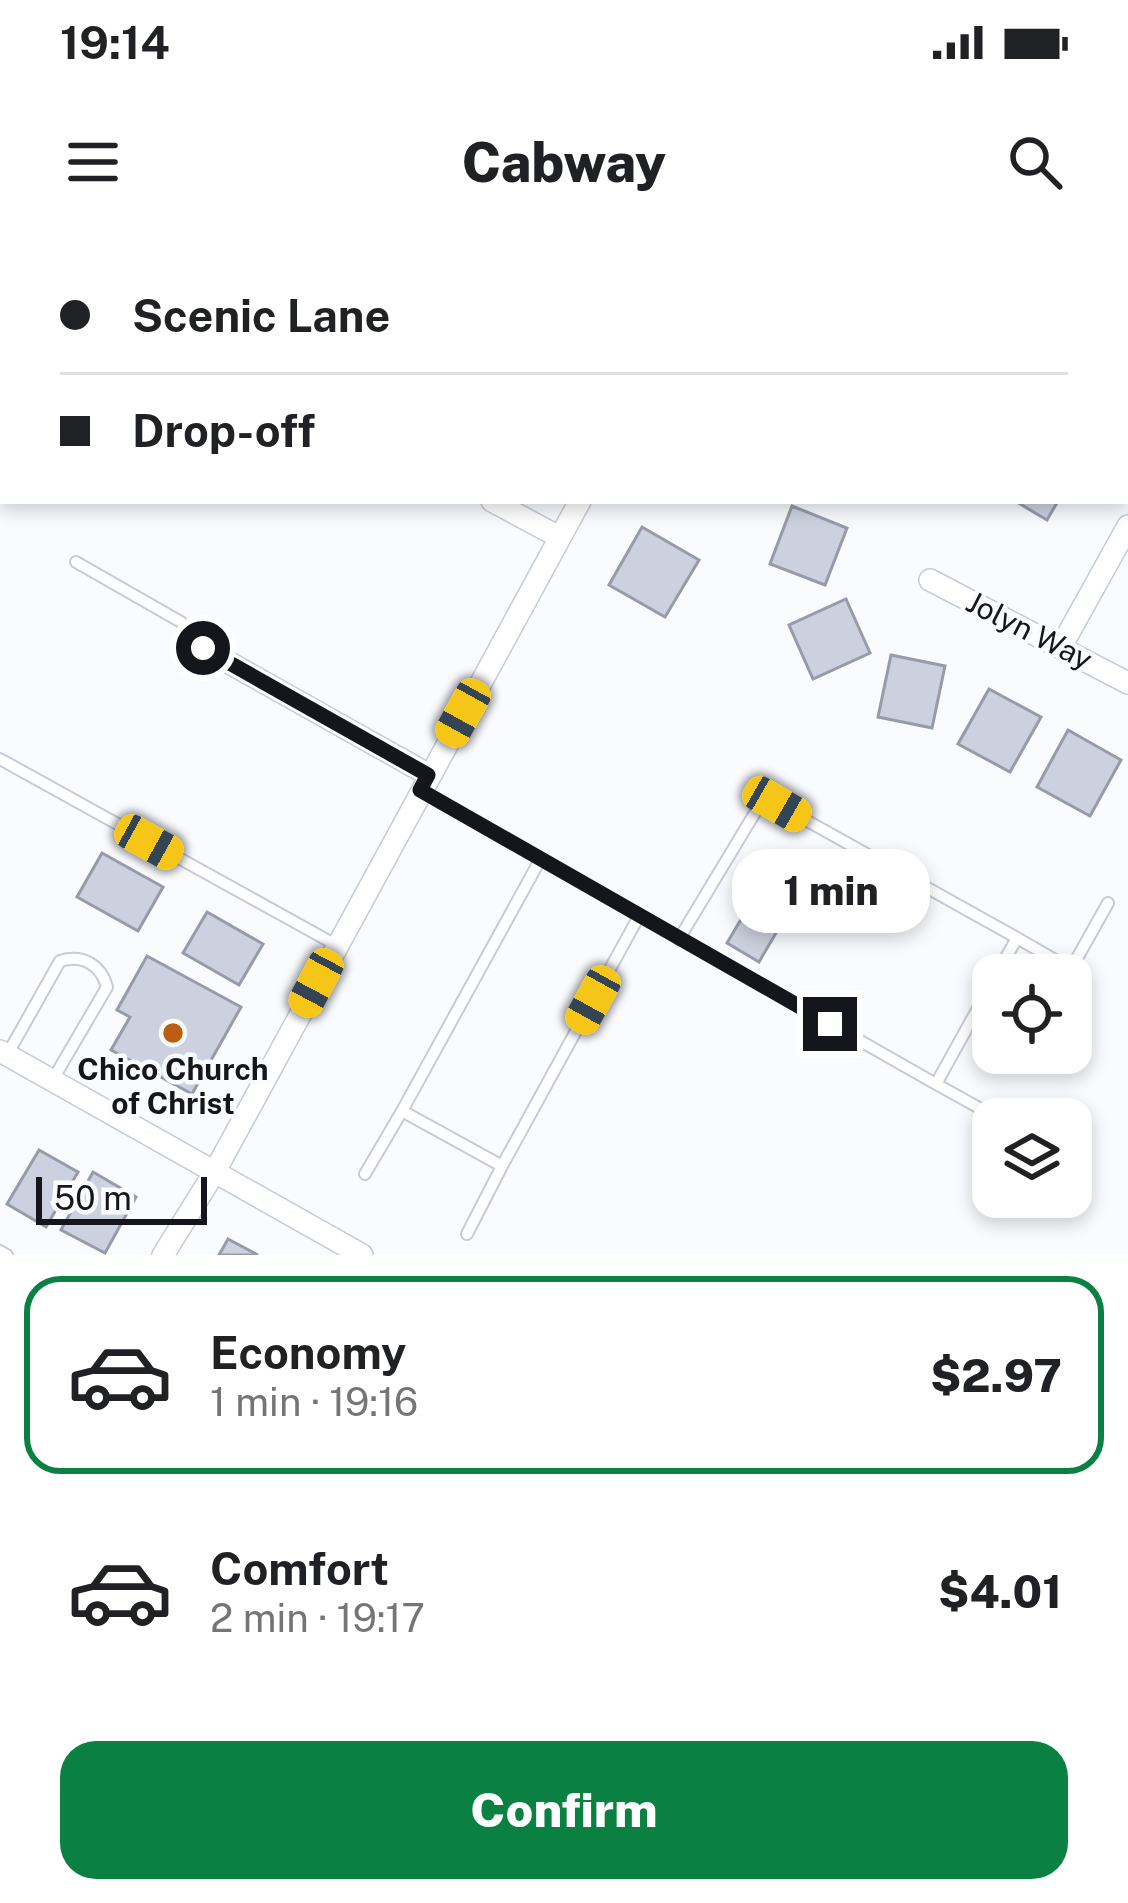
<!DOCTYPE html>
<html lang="en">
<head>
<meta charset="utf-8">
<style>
  body { margin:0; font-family:"Public Sans",sans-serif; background:#f6f6f6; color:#202124; height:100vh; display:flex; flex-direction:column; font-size:45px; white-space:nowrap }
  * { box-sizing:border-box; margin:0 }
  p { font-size:39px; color:#757577 }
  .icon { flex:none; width:66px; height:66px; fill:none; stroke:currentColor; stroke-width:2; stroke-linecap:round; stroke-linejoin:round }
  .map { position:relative; height:1015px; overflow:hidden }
  .details { display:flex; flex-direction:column; background:#fff; flex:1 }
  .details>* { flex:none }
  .top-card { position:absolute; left:0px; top:0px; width:1128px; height:264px; box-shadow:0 6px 18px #0003; display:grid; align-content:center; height:264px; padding:0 60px; background:#fff }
  .tools { position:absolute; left:972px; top:714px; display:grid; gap:24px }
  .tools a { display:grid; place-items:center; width:120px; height:120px; border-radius:24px; background:#fff; box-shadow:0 6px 18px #0003; font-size:60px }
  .scale { position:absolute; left:36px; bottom:30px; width:171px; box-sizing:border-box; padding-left:12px; border:6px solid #15161b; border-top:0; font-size:33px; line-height:42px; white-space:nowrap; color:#15161b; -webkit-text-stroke:9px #fafbfe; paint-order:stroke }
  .end { position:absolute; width:54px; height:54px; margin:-27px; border:15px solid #15161b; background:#fff; box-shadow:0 0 0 6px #fff }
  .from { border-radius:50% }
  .bubble { position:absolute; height:84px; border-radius:36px; background:#fff; box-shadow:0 6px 18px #0003; font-size:39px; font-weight:800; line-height:84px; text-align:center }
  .car { position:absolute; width:36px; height:72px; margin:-36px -18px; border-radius:15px; box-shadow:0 0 9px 3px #0007; background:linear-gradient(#f5c518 24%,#345 0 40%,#f5c518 0 76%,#345 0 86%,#f5c518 0) }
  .top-card b { display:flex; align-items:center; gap:42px; height:114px; font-size:45px }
  .top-card b+b { border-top:3px solid #e0e0e0 }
  .top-card i { width:30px; height:30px; background:#202124 }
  ul { padding:21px 0 0; list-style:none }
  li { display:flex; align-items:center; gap:36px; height:198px; margin:0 24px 18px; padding:0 36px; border:6px solid transparent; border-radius:36px }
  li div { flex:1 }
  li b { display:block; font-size:45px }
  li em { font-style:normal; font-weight:800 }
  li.active { border-color:#0b8043 }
  li>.icon { width:108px; height:108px; stroke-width:1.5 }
  .primary-button { display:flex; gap:24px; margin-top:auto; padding:24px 60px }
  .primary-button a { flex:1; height:138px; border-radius:36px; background:#0b8043; color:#fff; font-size:48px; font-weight:800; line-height:138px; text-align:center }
  .status { display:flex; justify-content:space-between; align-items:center; height:84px; padding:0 60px; background:#fff; direction:ltr }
  .status svg { height:33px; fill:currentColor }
  header { display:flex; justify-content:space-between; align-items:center; height:156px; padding:0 60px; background:#fff; font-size:54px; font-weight:800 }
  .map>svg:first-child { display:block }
  .building { fill:#ccd1df; stroke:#979ba9; stroke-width:3 }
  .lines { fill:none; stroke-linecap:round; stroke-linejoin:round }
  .service-casing { stroke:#c6cbd9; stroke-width:14 }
  .minor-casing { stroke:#c6cbd9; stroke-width:24 }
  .service { stroke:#fff; stroke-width:10 }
  .minor { stroke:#fff; stroke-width:21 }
  .route { stroke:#15161b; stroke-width:15 }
  .poi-dot { fill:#bc5e11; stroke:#fafbfe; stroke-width:4.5 }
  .labels { text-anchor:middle; stroke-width:9; stroke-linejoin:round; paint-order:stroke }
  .street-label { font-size:30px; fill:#15161b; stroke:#fafbfe }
  .poi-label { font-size:30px; font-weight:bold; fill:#15161b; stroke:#fafbfe }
</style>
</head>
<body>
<div class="status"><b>19:14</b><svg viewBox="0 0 49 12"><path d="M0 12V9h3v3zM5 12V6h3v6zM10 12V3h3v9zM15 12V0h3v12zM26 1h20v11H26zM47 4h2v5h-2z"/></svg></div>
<header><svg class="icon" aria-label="menu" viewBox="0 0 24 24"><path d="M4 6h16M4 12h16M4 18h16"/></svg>Cabway<svg class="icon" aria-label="search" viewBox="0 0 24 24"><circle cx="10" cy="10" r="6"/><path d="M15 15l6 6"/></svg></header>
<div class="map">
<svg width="1128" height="1015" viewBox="0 0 1128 1015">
  <rect width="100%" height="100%" fill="#fafbfe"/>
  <path class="building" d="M1015,261H1058L1047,280Z
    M792,266L847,288L825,345L770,324Z
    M642,287L699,320L665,377L609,345Z
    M846,359L870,413L813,439L789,385Z
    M891,415L945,426L932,488L878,477Z
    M989,449L1041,477L1010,532L958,504Z
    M1068,490L1121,520L1090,576L1037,547Z
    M102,613L163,647L138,691L77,657Z
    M775,622L803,638L795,651L799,654L759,722L727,703Z
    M207,672L263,704L239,745L183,713Z
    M147,716L241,767L192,854L111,810L130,777L117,770Z
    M39,910L78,932L46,987L7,964Z
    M93,932L136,957L105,1013L61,990Z
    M228,999L258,1015H219Z"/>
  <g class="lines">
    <g class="service-casing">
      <path id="service" d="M847,3L849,0
        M0,205L3,206
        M76,322L181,382L203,408
        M0,519L336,705
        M423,552L936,844L993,741
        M540,620L402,871L502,926L639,676
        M1017,698L1071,729L1108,663
        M679,699L756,571L767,563L777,564L1017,698L996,735
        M7,815L60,721C83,714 101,725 107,747L52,841
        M936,844L999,879
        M365,934L402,871
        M467,994L502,926
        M0,1011L7,1015"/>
    </g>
    <g class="minor-casing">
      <path id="minor" d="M22,0L27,3
        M729,3L731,0
        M492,261L559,297
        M930,340L1128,443
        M1062,405L1128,286
        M203,408L429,535
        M0,811L362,1015
        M163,1015L214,933L580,261"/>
    </g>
    <use href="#service" class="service"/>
    <use href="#minor" class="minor"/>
  </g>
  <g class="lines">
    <path class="route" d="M203,408L428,535L420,550L830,784"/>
  </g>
  <circle class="poi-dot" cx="173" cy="793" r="12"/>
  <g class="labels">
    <g class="street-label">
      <text transform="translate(1029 391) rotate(27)" y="10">Jolyn Way</text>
    </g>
    <g class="poi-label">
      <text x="173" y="840">Chico Church<tspan x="173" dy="34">of Christ</tspan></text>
    </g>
  </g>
</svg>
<div class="tools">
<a><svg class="icon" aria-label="locate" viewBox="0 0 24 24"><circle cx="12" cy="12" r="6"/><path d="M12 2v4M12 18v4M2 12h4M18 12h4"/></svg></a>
<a><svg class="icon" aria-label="layers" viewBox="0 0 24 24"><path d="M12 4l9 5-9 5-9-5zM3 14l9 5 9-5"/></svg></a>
</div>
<div class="scale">50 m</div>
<i class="end from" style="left:203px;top:408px"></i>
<i class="end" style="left:830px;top:784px"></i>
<div class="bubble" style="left:732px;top:609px;width:198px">1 min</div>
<i class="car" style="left:463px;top:473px;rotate:209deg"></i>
<i class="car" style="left:777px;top:564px;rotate:120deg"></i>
<i class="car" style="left:149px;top:602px;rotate:119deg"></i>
<i class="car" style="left:316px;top:743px;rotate:208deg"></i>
<i class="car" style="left:593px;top:760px;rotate:209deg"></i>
<div class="top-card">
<b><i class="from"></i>Scenic Lane</b>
<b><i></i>Drop-off</b>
</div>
</div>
<section class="details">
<ul>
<li class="active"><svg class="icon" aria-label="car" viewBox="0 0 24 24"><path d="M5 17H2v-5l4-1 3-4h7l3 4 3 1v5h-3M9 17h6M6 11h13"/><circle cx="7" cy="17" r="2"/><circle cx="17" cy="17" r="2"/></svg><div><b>Economy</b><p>1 min · 19:16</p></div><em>$2.97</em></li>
<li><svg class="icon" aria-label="car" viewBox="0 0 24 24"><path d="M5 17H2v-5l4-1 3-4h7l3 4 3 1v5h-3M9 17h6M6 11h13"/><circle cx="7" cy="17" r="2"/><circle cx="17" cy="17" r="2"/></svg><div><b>Comfort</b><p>2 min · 19:17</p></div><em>$4.01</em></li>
</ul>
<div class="primary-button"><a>Confirm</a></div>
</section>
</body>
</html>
